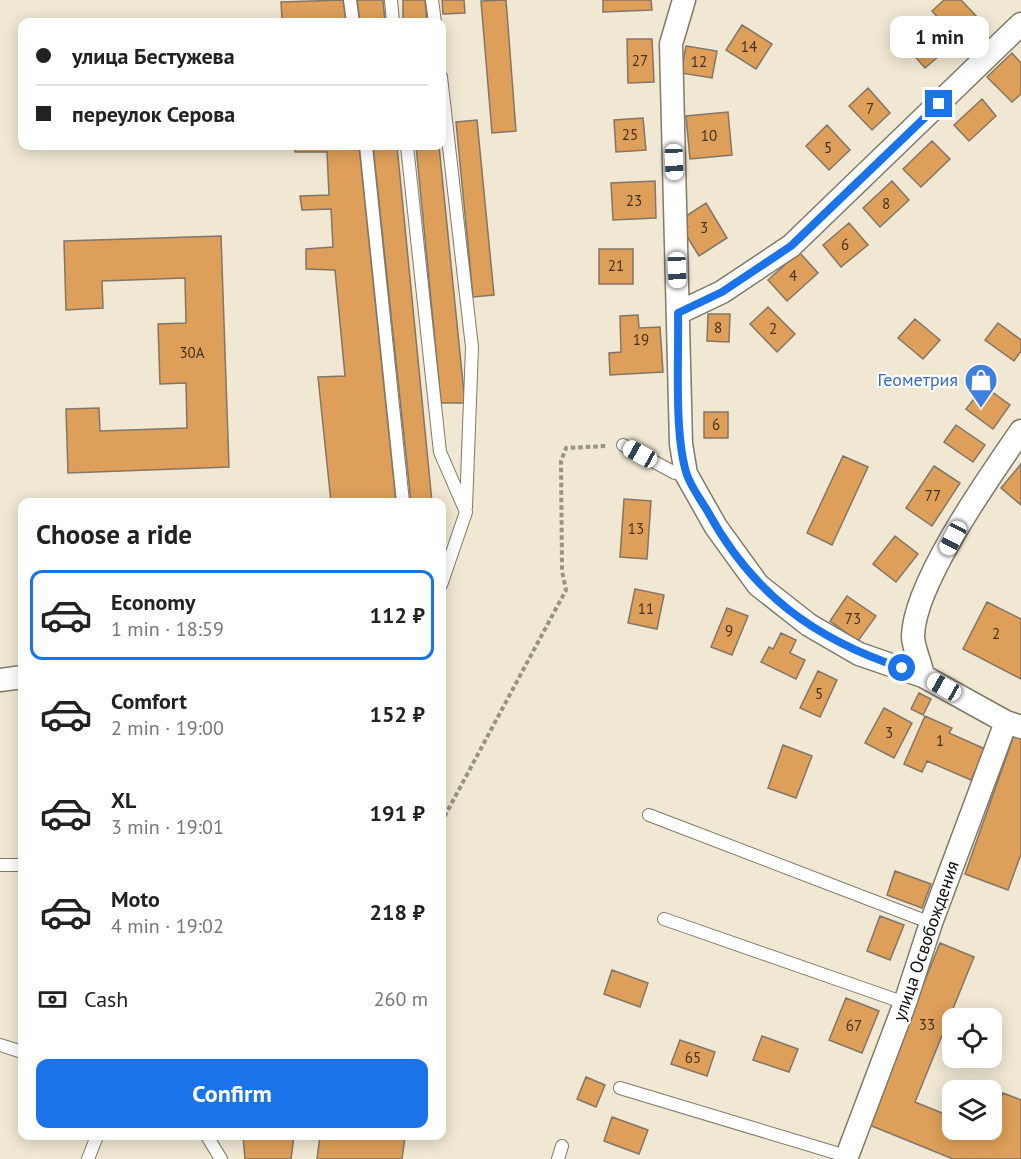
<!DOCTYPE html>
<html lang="en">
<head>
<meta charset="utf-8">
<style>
  body { margin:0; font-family:"PT Sans",sans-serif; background:#f6f6f6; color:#222; height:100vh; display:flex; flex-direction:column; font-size:22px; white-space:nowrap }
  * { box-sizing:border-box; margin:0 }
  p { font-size:20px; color:#767676 }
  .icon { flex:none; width:33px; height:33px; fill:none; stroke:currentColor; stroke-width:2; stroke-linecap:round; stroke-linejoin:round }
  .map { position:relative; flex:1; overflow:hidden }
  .side { position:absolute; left:18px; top:498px; width:428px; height:642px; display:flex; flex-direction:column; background:#fff; border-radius:12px; box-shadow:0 3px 15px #0003 }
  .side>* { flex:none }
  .guide { position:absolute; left:18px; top:18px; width:428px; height:132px; border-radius:12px; box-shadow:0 3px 15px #0003; display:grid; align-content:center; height:132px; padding:0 18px; background:#fff }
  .controls { position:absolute; left:942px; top:1008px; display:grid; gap:12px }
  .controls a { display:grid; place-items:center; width:60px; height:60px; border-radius:12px; background:#fff; box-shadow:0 3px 15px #0003; font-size:30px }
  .end { position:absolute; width:27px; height:27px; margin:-14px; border:8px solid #1a73e8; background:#fff; box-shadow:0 0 0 3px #fff }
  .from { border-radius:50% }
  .bubble { position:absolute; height:42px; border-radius:12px; background:#fff; box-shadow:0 3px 15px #0003; font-size:20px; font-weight:700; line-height:42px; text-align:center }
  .car { position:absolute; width:18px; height:36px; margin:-18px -9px; border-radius:8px; box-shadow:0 0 4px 2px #0007; background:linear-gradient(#fff 24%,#345 0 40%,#fff 0 76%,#345 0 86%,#fff 0) }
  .guide b { display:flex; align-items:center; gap:21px; height:57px; font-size:22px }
  .guide b+b { border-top:2px solid #e0e0e0 }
  .guide i { width:15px; height:15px; background:#222 }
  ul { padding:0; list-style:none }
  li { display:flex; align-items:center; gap:18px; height:90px; margin:0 12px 9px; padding:0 6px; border:3px solid transparent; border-radius:12px }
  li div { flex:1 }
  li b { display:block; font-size:22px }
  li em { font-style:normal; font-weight:700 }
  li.active { border-color:#1a73e8 }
  li>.icon { width:54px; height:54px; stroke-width:1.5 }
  h2 { padding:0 18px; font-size:27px; line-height:72px }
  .pay { display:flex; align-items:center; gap:15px; height:66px; padding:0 18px; font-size:22px }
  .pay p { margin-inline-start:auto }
  .cta { display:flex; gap:12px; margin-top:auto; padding:12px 18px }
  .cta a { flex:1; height:69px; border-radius:12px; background:#1a73e8; color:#fff; font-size:24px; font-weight:700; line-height:69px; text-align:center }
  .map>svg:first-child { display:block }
  .building { fill:#dd9f59; stroke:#847566; stroke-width:1.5 }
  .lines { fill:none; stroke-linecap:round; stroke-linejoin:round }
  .lane-casing { stroke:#807967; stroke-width:14 }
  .street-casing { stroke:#807967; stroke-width:25 }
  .path { stroke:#999384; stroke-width:4; stroke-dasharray:4.5 3; stroke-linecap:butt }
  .lane { stroke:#fff; stroke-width:12 }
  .street { stroke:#fff; stroke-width:22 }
  .route { stroke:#1a73e8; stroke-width:8 }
  .labels { text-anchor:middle; stroke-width:4.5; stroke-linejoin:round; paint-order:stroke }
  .number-label { font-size:15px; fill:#43321c }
  .shop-label { font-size:18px; fill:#366cbe; stroke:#fff; text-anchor:end }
  .street-label { font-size:18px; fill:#100e07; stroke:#fff }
</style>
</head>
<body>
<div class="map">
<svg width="1021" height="1159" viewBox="0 0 1021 1159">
  <rect width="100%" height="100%" fill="#f0e8d3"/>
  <path class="building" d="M343,0L346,22L282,19L281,2Z
    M357,0H383L385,22H360Z
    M403,0H425L427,22H403Z
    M442,0H464L465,13L443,14Z
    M506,0L516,131L492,133L481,1Z
    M603,0H651L652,10L603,12Z
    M944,0H961L980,20L959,40L932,11Z
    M742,25L772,44L756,69L726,50Z
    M924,25L946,50L925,68L903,43Z
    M627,39H652L654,82L628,83Z
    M686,46L717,51L712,78L681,73Z
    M1012,53L1021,63V94L1012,102L987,77Z
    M868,88L890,113L872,130L849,106Z
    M982,99L996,116L969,141L954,125Z
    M728,112L732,155L690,159L686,116Z
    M643,118L646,150L616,152L614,120Z
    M477,120L494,295L473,297L456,122Z
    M827,125L850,150L829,170L806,146Z
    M932,141L950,159L921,187L903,169Z
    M294,146H359L396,502H331L318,377L345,376L335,270L306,269V249L333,247L331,209L302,210L300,196L329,195L327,152H295Z
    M373,146H397L432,502H411Z
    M416,146H439L465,403H441Z
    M655,181L656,218L613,220L611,183Z
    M892,181L909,200L880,227L863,208Z
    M706,203L727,238L699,256L683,230L688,227L683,218Z
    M849,223L868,245L841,267L823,245Z
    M221,236L229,467L68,473L66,409L99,408L100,431L187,428L186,383L160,384L158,324L186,323L185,278L102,281L103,308L66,310L64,241Z
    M599,249H633V284H599Z
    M799,252L818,273L787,301L768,280Z
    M768,307L795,334L777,352L750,324Z
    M708,314H730L729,342L707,341Z
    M638,315L639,328L660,327L663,372L610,375L609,353L621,352L620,316Z
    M915,319L940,340L923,359L898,338Z
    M998,323L1021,340V351L1014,361L985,340Z
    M984,386L1010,405L993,429L966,409Z
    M704,412H728V438H704Z
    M956,425L985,445L973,462L944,442Z
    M843,456L868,467L832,545L807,533Z
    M1021,464V505L1001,488Z
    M934,466L960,483L932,526L906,508Z
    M624,499L651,501L647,559L620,557Z
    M441,532H445V569H441Z
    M895,536L918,554L896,582L873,564Z
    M635,589L664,595L657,629L628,623Z
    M847,596L876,616L858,641L830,621Z
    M987,602L1021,619V679L963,649Z
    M727,608L748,616L732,655L711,647Z
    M781,633L796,640L790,653L805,660L796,679L761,662L769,647L773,649Z
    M818,671L837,680L820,717L800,708Z
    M919,693L931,699L923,715L911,709Z
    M884,708L912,723L894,758L865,743Z
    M925,716L952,728L949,733L985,749L971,780L927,761L922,772L904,764Z
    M1014,735L1021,738V854L1008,890L965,874Z
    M783,745L812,756L796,798L768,788Z
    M895,871L931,884L922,908L887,895Z
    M880,916L904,925L890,960L867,951Z
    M940,943L974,957L915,1102L952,1117V1130L987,1132L992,1130V1122L1003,1093L1021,1100V1159H953L867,1124Z
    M612,970L648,983L640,1007L604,994Z
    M846,998L879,1011L862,1053L829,1040Z
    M762,1036L798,1049L789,1072L753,1060Z
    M680,1040L715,1052L707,1076L671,1064Z
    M586,1077L605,1085L596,1107L577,1099Z
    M612,1117L648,1130L639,1154L604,1141Z
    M243,1136H294L291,1159H245Z
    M320,1136L405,1137L402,1159H317Z"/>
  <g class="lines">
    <g class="lane-casing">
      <path id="lane" d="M350,0L353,22
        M391,0L393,22
        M432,0L435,22
        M441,77L472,347L466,507
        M366,146L403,502
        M407,146L440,452L466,512L441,585
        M623,445L675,473L686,474
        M649,815L931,923
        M0,865H22
        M664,919L905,1003
        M0,1045L22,1052
        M620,1088L846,1156
        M207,1136L221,1159
        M88,1159L97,1136
        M558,1159L562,1146"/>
    </g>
    <g class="street-casing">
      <path id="street" d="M684,0L671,44L681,444L686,474L716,527L758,585L809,625L859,654L923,676L1006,722L1021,727
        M678,313L722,292L791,246L1021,24
        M923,676C921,663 913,648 913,636C914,583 990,476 1021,431
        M0,680L22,677
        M846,1159L905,1003L931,923L1006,722"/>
    </g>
    <path class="path" d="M441,823L566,590L562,571L561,461L566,448L607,446"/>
    <use href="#lane" class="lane"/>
    <use href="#street" class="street"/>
  </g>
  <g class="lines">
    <path class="route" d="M902,668C814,639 753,594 708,512C701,500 690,486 686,472C674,430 679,359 678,313L722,292L791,246L939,104"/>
  </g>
  <defs>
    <g id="shop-pin" transform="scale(1.725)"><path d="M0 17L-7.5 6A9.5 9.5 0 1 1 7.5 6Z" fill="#3f7fe0" stroke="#fff"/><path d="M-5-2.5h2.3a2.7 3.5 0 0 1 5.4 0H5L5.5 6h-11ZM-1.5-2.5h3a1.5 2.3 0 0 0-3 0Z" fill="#fff"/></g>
  </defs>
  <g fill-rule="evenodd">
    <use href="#shop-pin" x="981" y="380"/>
  </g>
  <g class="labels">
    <g class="number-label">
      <text x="749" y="52">14</text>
      <text x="640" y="66">27</text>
      <text x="699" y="67">12</text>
      <text x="870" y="114">7</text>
      <text x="630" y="140">25</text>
      <text x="709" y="141">10</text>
      <text x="828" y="153">5</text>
      <text x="634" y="206">23</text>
      <text x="886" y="209">8</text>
      <text x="704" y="233">3</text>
      <text x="845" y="250">6</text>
      <text x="616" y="271">21</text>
      <text x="793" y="281">4</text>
      <text x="718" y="333">8</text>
      <text x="773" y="334">2</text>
      <text x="641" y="345">19</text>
      <text x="192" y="358">30А</text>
      <text x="716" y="430">6</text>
      <text x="933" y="501">77</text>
      <text x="636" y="534">13</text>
      <text x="646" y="614">11</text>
      <text x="853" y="624">73</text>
      <text x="729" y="636">9</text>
      <text x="996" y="639">2</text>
      <text x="819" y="699">5</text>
      <text x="889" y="738">3</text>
      <text x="940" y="746">1</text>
      <text x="927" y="1030">33</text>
      <text x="854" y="1031">67</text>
      <text x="693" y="1063">65</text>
    </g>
    <g class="shop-label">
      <text x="958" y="386">Геометрия</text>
    </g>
    <g class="street-label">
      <text transform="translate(926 941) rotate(-71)" y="6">улица Освобождения</text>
    </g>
  </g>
</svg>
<div class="controls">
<a><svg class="icon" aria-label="locate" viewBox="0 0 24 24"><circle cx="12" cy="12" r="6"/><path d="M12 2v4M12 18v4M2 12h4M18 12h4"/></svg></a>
<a><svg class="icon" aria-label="layers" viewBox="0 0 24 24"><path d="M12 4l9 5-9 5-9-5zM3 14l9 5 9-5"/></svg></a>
</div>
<i class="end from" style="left:902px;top:668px"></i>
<i class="end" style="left:939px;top:104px"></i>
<div class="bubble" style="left:890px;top:16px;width:99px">1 min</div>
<i class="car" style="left:674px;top:162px;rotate:178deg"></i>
<i class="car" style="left:677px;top:270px;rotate:178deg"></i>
<i class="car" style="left:640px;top:454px;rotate:299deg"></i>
<i class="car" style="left:953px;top:538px;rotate:208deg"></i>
<i class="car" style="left:944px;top:687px;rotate:299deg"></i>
<div class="guide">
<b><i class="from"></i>улица Бестужева</b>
<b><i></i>переулок Серова</b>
</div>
<section class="side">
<h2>Choose a ride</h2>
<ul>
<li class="active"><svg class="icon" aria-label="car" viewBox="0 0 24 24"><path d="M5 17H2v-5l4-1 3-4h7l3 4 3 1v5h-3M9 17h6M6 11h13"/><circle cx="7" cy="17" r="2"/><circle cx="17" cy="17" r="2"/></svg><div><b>Economy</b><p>1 min · 18:59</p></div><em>112 ₽</em></li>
<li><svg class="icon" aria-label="car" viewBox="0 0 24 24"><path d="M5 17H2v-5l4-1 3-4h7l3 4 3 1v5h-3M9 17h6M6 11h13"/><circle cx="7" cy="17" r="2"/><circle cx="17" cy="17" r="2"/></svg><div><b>Comfort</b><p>2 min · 19:00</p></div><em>152 ₽</em></li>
<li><svg class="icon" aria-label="car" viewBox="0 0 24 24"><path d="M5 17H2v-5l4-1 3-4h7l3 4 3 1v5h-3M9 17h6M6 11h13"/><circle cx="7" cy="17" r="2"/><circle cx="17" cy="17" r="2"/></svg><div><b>XL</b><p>3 min · 19:01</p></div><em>191 ₽</em></li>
<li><svg class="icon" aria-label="car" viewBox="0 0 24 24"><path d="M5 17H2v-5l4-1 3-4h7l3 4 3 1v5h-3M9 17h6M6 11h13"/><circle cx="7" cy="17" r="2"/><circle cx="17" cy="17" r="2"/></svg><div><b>Moto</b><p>4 min · 19:02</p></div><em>218 ₽</em></li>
</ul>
<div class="pay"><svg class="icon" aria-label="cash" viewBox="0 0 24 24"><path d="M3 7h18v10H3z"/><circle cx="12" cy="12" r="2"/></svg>Cash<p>260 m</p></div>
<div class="cta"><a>Confirm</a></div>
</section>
</div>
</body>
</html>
